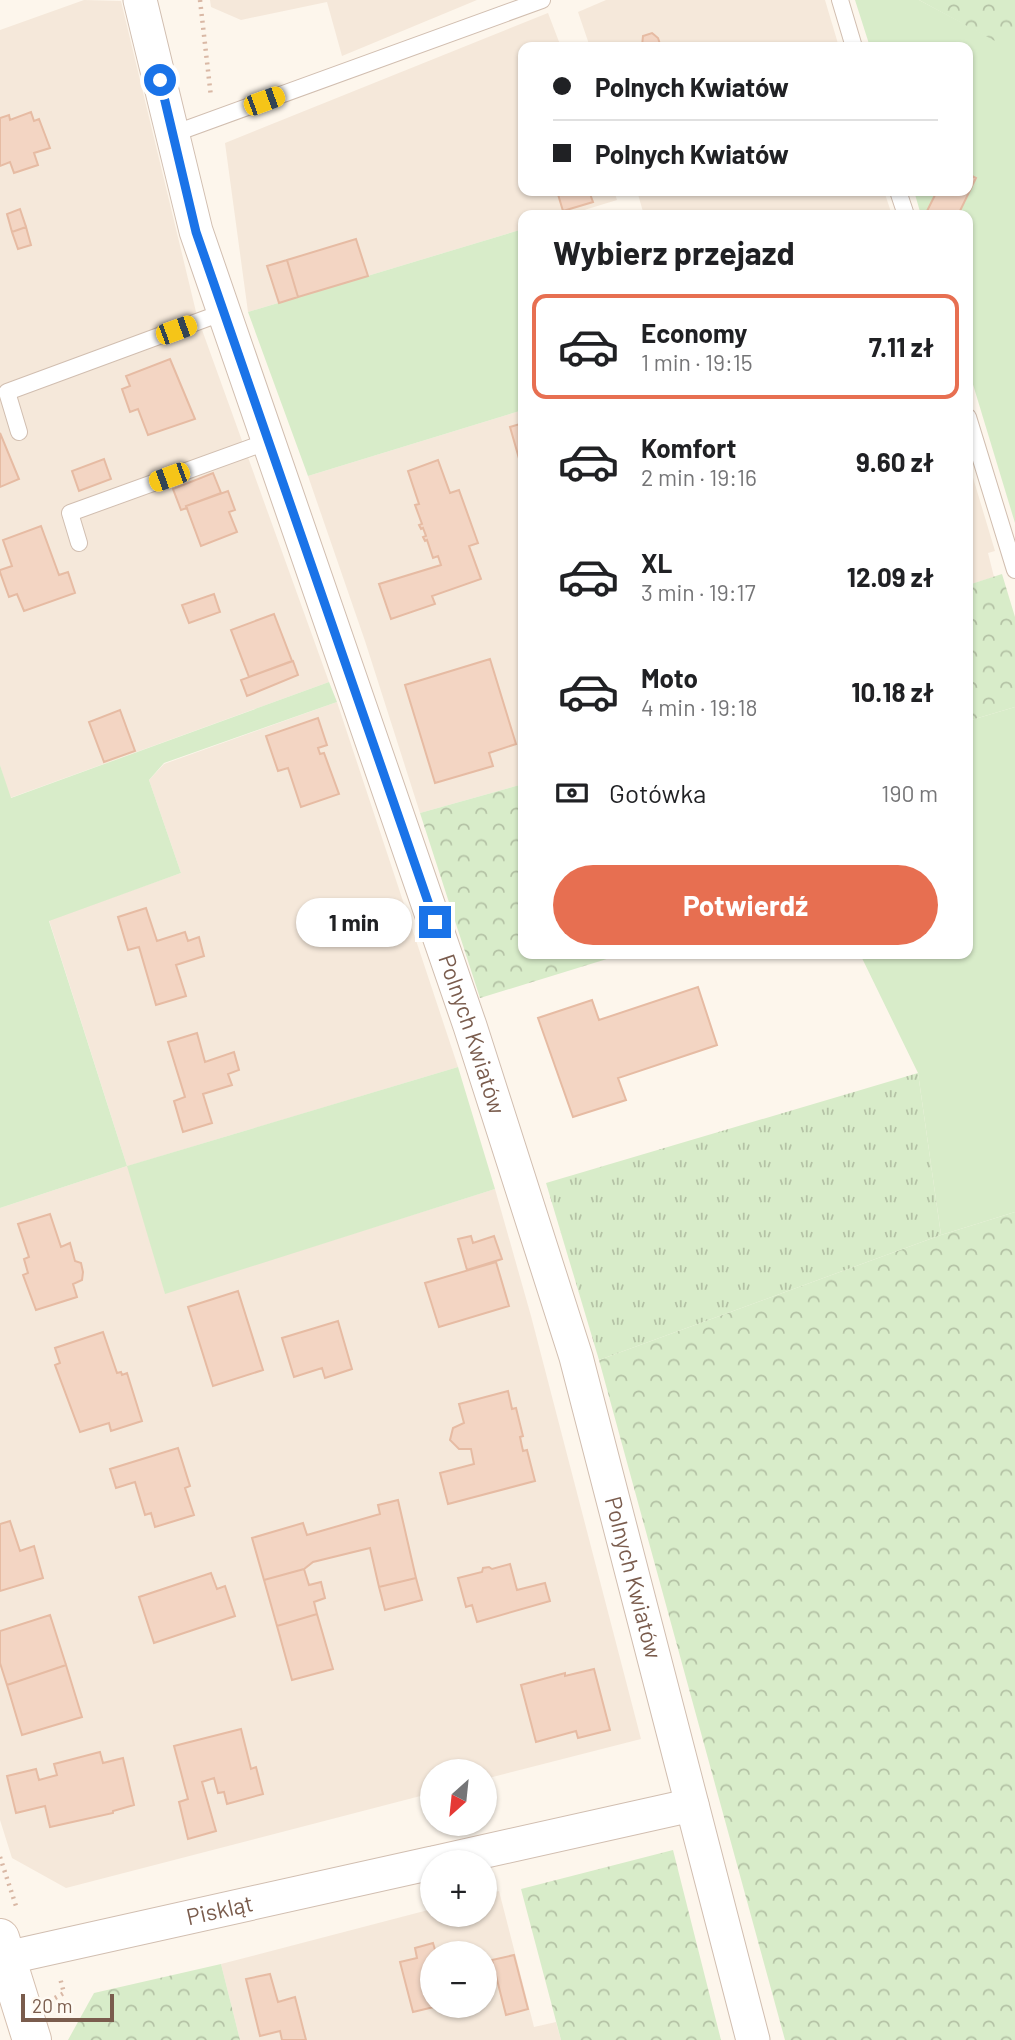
<!DOCTYPE html>
<html lang="pl">
<head>
<meta charset="utf-8">
<style>
  body { margin:0; font-family:Barlow,sans-serif; background:#f6f6f6; color:#202124; height:100vh; display:flex; flex-direction:column; font-size:26px; white-space:nowrap }
  * { box-sizing:border-box; margin:0 }
  p { font-size:23px; color:#757577 }
  .icon { flex:none; width:38px; height:38px; fill:none; stroke:currentColor; stroke-width:2; stroke-linecap:round; stroke-linejoin:round }
  .map { position:relative; flex:1; overflow:hidden }
  .details { position:absolute; left:518px; top:210px; width:455px; height:749px; display:flex; flex-direction:column; background:#fff; border-radius:14px; box-shadow:0 2px 5px #0004 }
  .details>* { flex:none }
  .top-card { position:absolute; left:518px; top:42px; width:455px; height:154px; border-radius:14px; box-shadow:0 2px 5px #0004; display:grid; align-content:center; height:154px; padding:0 35px; background:#fff }
  .needle { width:46px; rotate:207deg }
  .controls { position:absolute; left:420px; top:1759px; display:grid; gap:14px }
  .controls a { display:grid; place-items:center; width:77px; height:77px; border-radius:50%; background:#fff; box-shadow:0 2px 5px #0004; font-size:35px }
  .scale { position:absolute; left:21px; bottom:18px; width:93px; box-sizing:border-box; padding-left:7px; border:4px solid #7a5c4d; border-top:0; font-size:19px; line-height:24px; white-space:nowrap; color:#7a5c4d; -webkit-text-stroke:5px #fffaf3; paint-order:stroke }
  .end { position:absolute; width:32px; height:32px; margin:-16px; border:9px solid #1a73e8; background:#fff; box-shadow:0 0 0 4px #fff }
  .from { border-radius:50% }
  .bubble { position:absolute; height:49px; border-radius:24px; background:#fff; box-shadow:0 2px 5px #0004; font-size:23px; font-weight:700; line-height:49px; text-align:center }
  .car { position:absolute; width:21px; height:42px; margin:-21px -10px; border-radius:9px; box-shadow:0 0 5px 2px #0007; background:linear-gradient(#f5c518 24%,#345 0 40%,#f5c518 0 76%,#345 0 86%,#f5c518 0) }
  .top-card b { display:flex; align-items:center; gap:24px; height:66px; font-size:26px }
  .top-card b+b { border-top:2px solid #e0e0e0 }
  .top-card i { width:18px; height:18px; background:#202124 }
  ul { padding:0; list-style:none }
  li { display:flex; align-items:center; gap:21px; height:105px; margin:0 14px 10px; padding:0 21px; border:4px solid transparent; border-radius:14px }
  li div { flex:1 }
  li b { display:block; font-size:26px }
  li em { font-style:normal; font-weight:700 }
  li.selected { border-color:#e76f51 }
  li>.icon { width:63px; height:63px; stroke-width:1.5 }
  h2 { padding:0 35px; font-size:32px; line-height:84px }
  .pay { display:flex; align-items:center; gap:18px; height:77px; padding:0 35px; font-size:26px }
  .pay p { margin-inline-start:auto }
  .primary-button { display:flex; gap:14px; margin-top:auto; padding:14px 35px }
  .primary-button a { flex:1; height:80px; border-radius:42px; background:#e76f51; color:#fff; font-size:28px; font-weight:700; line-height:80px; text-align:center }
  .map>svg:first-child { display:block }
  .residential { fill:#f5e8da; fill-rule:evenodd }
  .grass { fill:#d8ecc9 }
  .forest { fill:url(#forest-crowns) }
  .park { fill:url(#park-tufts) }
  .building { fill:#f3d5c3; stroke:#e6bba3; stroke-width:2 }
  .lines { fill:none; stroke-linecap:round; stroke-linejoin:round }
  .lane-casing { stroke:#d1beb0; stroke-width:18 }
  .street-casing { stroke:#d1beb0; stroke-width:35 }
  .secondary-casing { stroke:#d6c0b0; stroke-width:40 }
  .path { stroke:#d9b8a5; stroke-width:4.5; stroke-dasharray:2 5; stroke-linecap:butt }
  .lane { stroke:#fff; stroke-width:16 }
  .street { stroke:#fff; stroke-width:33 }
  .secondary { stroke:#fff; stroke-width:38 }
  .route { stroke:#1a73e8; stroke-width:9 }
  .labels { text-anchor:middle; stroke-width:6; stroke-linejoin:round; paint-order:stroke }
  .street-label { font-size:23px; fill:#7a5c4d; stroke:#fffaf3 }
</style>
</head>
<body>
<div class="map">
<svg width="1015" height="2040" viewBox="0 0 1015 2040">
  <defs>
    <pattern id="forest-crowns" width="20" height="18" patternUnits="userSpaceOnUse" patternTransform="scale(1.75)"><rect width="20" height="18" fill="#d8ecc9"/><path d="M2 6a3 3 0 1 1 6 0M12 15a3 3 0 1 1 6 0" fill="none" stroke="#b4c2a5"/></pattern>
    <pattern id="park-tufts" width="24" height="20" patternUnits="userSpaceOnUse" patternTransform="scale(1.75)"><rect width="24" height="20" fill="#d8ecc9"/><path d="M3 7l-1-3M5 7V3M7 7l1-3M15 17l-1-3M17 17v-4M19 17l1-3" fill="none" stroke="#b4c2a5"/></pattern>
  </defs>
  <rect width="100%" height="100%" fill="#fdf6ec"/>
  <path class="residential" d="M84,0L121,1L197,316L329,682L10,798L0,765V30Z
    M210,0H477L342,56L327,2L241,20L211,7Z
    M606,0H825L839,47H590L578,12Z
    M548,13L561,47H523V191H614L617,200L568,215H523V229L248,312L225,143Z
    M637,191H884L892,215H644Z
    M523,410V784L420,813L365,641L308,476Z
    M968,461L995,551L988,553L994,577L968,585Z
    M337,702L458,1067L128,1166L165,1293L495,1189L531,1316L641,1739L485,1779V1771H432V1793L66,1888L12,1858L0,1820V1208L127,1166L49,920L181,873L149,780L164,764Z
    M499,1891L534,2027L556,2022L561,2040H240L221,1964L432,1909V1914H485V1895ZM432,1953H485V2006H432Z"/>
  <path class="grass" d="M855,0H919L1006,46H1015V523L968,368V215H921L914,191H968V47H870Z
    M523,229V410L308,476L248,312Z
    M329,682L337,702L164,763L149,780L181,873L49,921L127,1166L458,1067L495,1189L165,1294L127,1166L0,1208V765L11,798Z
    M1015,707V1212L941,1235L918,1073L860,954H968V721Z"/>
  <path class="forest" d="M919,0H1015V46L1006,47Z
    M1002,574L1015,617V707L968,721V585Z
    M523,784V954H623L480,998L420,813Z
    M1015,1212V2040H785L599,1360L941,1235Z
    M673,1850L721,2040H561L521,1889Z
    M221,1964L240,2040H68L94,1993Z"/>
  <path class="park" d="M918,1073L941,1235L599,1360L546,1183Z"/>
  <path class="building" d="M652,33L658,38L661,47L669,44L670,47H639L642,46L643,36Z
    M31,112L34,121L39,119L50,148L34,153L38,165L14,173L10,162L0,166V118L9,115L10,120Z
    M968,174L976,178L958,215H925L937,191H968Z
    M557,191H589L593,202L563,211Z
    M20,209L26,227L12,232L7,214Z
    M26,227L31,245L18,249L12,232Z
    M356,239L368,276L298,297L287,260Z
    M287,260L298,297L279,303L267,266Z
    M170,359L195,419L148,435L138,409L130,412L122,389L130,386L126,376Z
    M523,423V462H520L510,427Z
    M0,433L19,479L0,487Z
    M104,459L111,479L79,491L72,471Z
    M438,460L450,493L459,490L478,543L469,546L481,579L432,596L435,604L391,619L379,584L441,565L438,556L433,558L427,540L425,541L423,537L426,536L423,528L421,529L419,525L422,524L415,505L419,504L408,471Z
    M213,473L221,493L186,506L187,508L181,510L173,489Z
    M228,491L235,510L229,512L237,532L201,546L186,506Z
    M41,526L59,575L68,572L75,593L24,611L17,594L9,597L0,572V570L12,566L3,540Z
    M214,594L220,612L189,623L182,605Z
    M274,614L292,661L249,677L231,630Z
    M490,659L516,744L489,753L493,766L435,783L405,685Z
    M293,661L298,675L247,696L241,680Z
    M120,710L135,751L104,762L89,722Z
    M318,718L327,745L318,748L320,754L324,753L339,794L301,807L288,768L278,771L266,736Z
    M146,908L157,941L185,932L188,941L199,937L204,956L176,965L186,996L156,1005L139,947L128,950L118,917Z
    M698,987L717,1045L618,1078L626,1100L573,1117L538,1018L592,1000L599,1020Z
    M197,1033L205,1062L234,1052L239,1070L228,1074L232,1085L203,1094L212,1123L183,1132L174,1101L185,1097L168,1042Z
    M50,1214L61,1247L70,1243L75,1261L81,1263L83,1272L82,1280L73,1284L77,1297L36,1310L23,1275L28,1273L24,1259L29,1257L18,1224Z
    M471,1236L473,1243L494,1236L502,1259L467,1270L458,1239Z
    M496,1262L509,1306L439,1327L425,1283Z
    M238,1291L263,1370L213,1386L188,1307Z
    M338,1321L352,1369L325,1378L322,1368L294,1377L282,1338Z
    M103,1332L117,1373L121,1372L122,1375L127,1373L142,1421L111,1431L109,1423L80,1432L55,1365L60,1363L55,1348Z
    M508,1391L512,1409L516,1408L523,1436L520,1437L523,1451L527,1450L535,1481L448,1504L440,1473L474,1464L471,1449H459L450,1440L453,1428L464,1423L459,1404Z
    M178,1448L190,1486L185,1488L194,1515L155,1527L151,1513L145,1515L135,1482L116,1488L110,1469Z
    M398,1500L416,1578L379,1587L370,1548L313,1562L304,1569L264,1580L252,1538L303,1523L307,1535L380,1514L378,1505Z
    M10,1521L20,1551L34,1546L43,1578L0,1591V1524Z
    M510,1564L517,1590L545,1583L550,1601L477,1622L472,1605L466,1607L458,1578L482,1572L483,1568L489,1567L492,1569Z
    M304,1569L309,1585L321,1582L325,1598L314,1602L317,1614L277,1626L264,1580Z
    M211,1573L217,1589L225,1586L235,1616L154,1643L139,1597Z
    M416,1578L422,1600L385,1610L379,1587Z
    M317,1614L333,1669L292,1680L277,1626Z
    M50,1615L66,1665L7,1685L0,1663V1631Z
    M66,1665L82,1717L22,1735L7,1685Z
    M594,1669L610,1730L578,1738L576,1731L536,1742L521,1685L565,1673V1676Z
    M241,1729L251,1769L256,1767L263,1794L227,1804L224,1792L218,1793L214,1778L202,1782L216,1831L188,1839L179,1802L188,1799L174,1746Z
    M100,1752L103,1763L123,1758L134,1805L113,1811V1813L50,1827L45,1806L16,1813L7,1776L36,1769L39,1780L57,1775L54,1764Z
    M433,1943L436,1953H432V2006H438L413,2012L400,1962L417,1958L415,1948Z
    M514,1955L528,2009L506,2015L492,1960Z
    M270,1974L278,2002L295,1997L306,2040H282L280,2031L260,2036L246,1979Z"/>
  <g class="lines">
    <g class="lane-casing">
      <path id="lane" d="M840,0L854,47
        M173,134L542,0
        M898,191L906,215
        M968,417L1015,570
        M19,432L7,392L224,312
        M79,543L70,513L269,441"/>
    </g>
    <g class="street-casing">
      <g id="street">
        <path id="s1" d="M140,0L196,231L470,1026L576,1357L753,2040"/>
        <path d="M437,1862L692,1805"/>
        <path id="s2" d="M6,1958L432,1863"/>
      </g>
    </g>
    <g class="secondary-casing">
      <path id="secondary" d="M0,1938L32,2040"/>
    </g>
    <path class="path" d="M200,0L211,97
      M0,1857L17,1909
      M55,1998L64,1993L60,1978"/>
    <use href="#lane" class="lane"/>
    <use href="#street" class="street"/>
    <use href="#secondary" class="secondary"/>
  </g>
  <g class="lines">
    <path class="route" d="M160,80L196,232L435,922"/>
  </g>
  <g class="labels">
    <g class="street-label">
      <text dy="8" stroke="none"><textPath href="#s1" startOffset="1087">Polnych Kwiatów</textPath></text>
      <text dy="8" stroke="none"><textPath href="#s1" startOffset="1654">Polnych Kwiatów</textPath></text>
      <text dy="8" stroke="none"><textPath href="#s2" startOffset="219">Piskląt</textPath></text>
    </g>
  </g>
</svg>
<div class="controls">
<a><svg class="needle" viewBox="-14 -14 28 28"><path d="M0-13l5 13h-10z" fill="#e53935"/><path d="M0 13l5-13h-10z" fill="#757577"/></svg></a>
<a>+</a>
<a>−</a>
</div>
<div class="scale">20 m</div>
<i class="end from" style="left:160px;top:80px"></i>
<i class="end" style="left:435px;top:922px"></i>
<div class="bubble" style="left:296px;top:898px;width:116px">1 min</div>
<i class="car" style="left:264px;top:101px;rotate:70deg"></i>
<i class="car" style="left:176px;top:330px;rotate:70deg"></i>
<i class="car" style="left:169px;top:477px;rotate:250deg"></i>
<div class="top-card">
<b><i class="from"></i>Polnych Kwiatów</b>
<b><i></i>Polnych Kwiatów</b>
</div>
<section class="details">
<h2>Wybierz przejazd</h2>
<ul>
<li class="selected"><svg class="icon" aria-label="car" viewBox="0 0 24 24"><path d="M5 17H2v-5l4-1 3-4h7l3 4 3 1v5h-3M9 17h6M6 11h13"/><circle cx="7" cy="17" r="2"/><circle cx="17" cy="17" r="2"/></svg><div><b>Economy</b><p>1 min · 19:15</p></div><em>7.11 zł</em></li>
<li><svg class="icon" aria-label="car" viewBox="0 0 24 24"><path d="M5 17H2v-5l4-1 3-4h7l3 4 3 1v5h-3M9 17h6M6 11h13"/><circle cx="7" cy="17" r="2"/><circle cx="17" cy="17" r="2"/></svg><div><b>Komfort</b><p>2 min · 19:16</p></div><em>9.60 zł</em></li>
<li><svg class="icon" aria-label="car" viewBox="0 0 24 24"><path d="M5 17H2v-5l4-1 3-4h7l3 4 3 1v5h-3M9 17h6M6 11h13"/><circle cx="7" cy="17" r="2"/><circle cx="17" cy="17" r="2"/></svg><div><b>XL</b><p>3 min · 19:17</p></div><em>12.09 zł</em></li>
<li><svg class="icon" aria-label="car" viewBox="0 0 24 24"><path d="M5 17H2v-5l4-1 3-4h7l3 4 3 1v5h-3M9 17h6M6 11h13"/><circle cx="7" cy="17" r="2"/><circle cx="17" cy="17" r="2"/></svg><div><b>Moto</b><p>4 min · 19:18</p></div><em>10.18 zł</em></li>
</ul>
<div class="pay"><svg class="icon" aria-label="cash" viewBox="0 0 24 24"><path d="M3 7h18v10H3z"/><circle cx="12" cy="12" r="2"/></svg>Gotówka<p>190 m</p></div>
<div class="primary-button"><a>Potwierdź</a></div>
</section>
</div>
</body>
</html>
